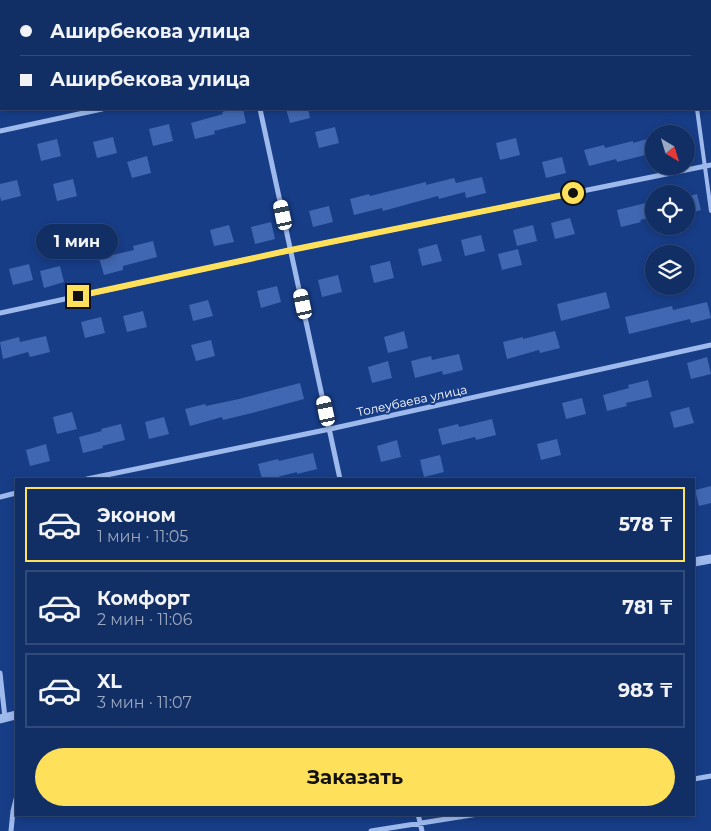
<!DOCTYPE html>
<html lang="ru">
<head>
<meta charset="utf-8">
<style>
  body { margin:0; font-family:Montserrat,sans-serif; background:#1e3a6e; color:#f1f3f6; height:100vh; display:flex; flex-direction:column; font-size:19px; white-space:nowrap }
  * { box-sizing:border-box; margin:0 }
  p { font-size:16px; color:#9ca8bf }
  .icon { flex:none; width:28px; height:28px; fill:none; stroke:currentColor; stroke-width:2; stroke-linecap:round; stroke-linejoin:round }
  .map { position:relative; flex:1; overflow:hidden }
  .sheet { position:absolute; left:15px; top:478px; width:680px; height:338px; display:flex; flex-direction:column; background:#112e65; border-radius:0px; box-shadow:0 2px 8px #0003,0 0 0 1px #304a79 }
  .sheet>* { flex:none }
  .hud { position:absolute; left:0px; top:0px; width:711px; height:110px; box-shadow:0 2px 8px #0003,0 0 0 1px #304a79; display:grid; align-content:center; height:110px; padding:0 20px; background:#112e65 }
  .needle { width:32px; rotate:142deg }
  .buttons { position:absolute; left:645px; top:125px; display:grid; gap:10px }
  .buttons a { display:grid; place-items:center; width:50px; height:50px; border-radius:50%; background:#112e65; box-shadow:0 2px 8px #0003,0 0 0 1px #304a79; font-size:25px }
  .end { position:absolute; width:22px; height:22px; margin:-11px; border:6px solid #ffe05a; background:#111; box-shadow:0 0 0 2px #111 }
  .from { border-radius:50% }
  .bubble { position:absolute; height:35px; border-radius:18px; background:#112e65; box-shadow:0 2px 8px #0003,0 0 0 1px #304a79; font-size:16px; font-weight:700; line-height:35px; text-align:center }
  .car { position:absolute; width:15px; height:30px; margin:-15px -8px; border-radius:6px; box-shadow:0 0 4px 1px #0007; background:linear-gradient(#fff 24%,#345 0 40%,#fff 0 76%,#345 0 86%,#fff 0) }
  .hud b { display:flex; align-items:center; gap:18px; height:48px; font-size:19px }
  .hud b+b { border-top:1px solid #304a79 }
  .hud i { width:12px; height:12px; background:#f1f3f6 }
  ul { padding:9px 0 0; list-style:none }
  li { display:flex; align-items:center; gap:15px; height:75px; margin:0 10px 8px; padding:0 10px; border:2px solid #304a79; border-radius:0px }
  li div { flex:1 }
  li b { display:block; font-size:19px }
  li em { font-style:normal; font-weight:700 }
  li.current { border-color:#ffe05a }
  li>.icon { width:45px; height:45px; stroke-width:1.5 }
  .primary-button { display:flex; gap:10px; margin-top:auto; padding:10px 20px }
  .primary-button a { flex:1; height:58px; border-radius:30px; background:#ffe05a; color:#111; font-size:20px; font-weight:700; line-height:58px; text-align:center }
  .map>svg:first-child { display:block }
  .building { fill:#4067b1 }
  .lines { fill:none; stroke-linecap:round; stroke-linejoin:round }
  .service { stroke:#9ebaed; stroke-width:4 }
  .minor { stroke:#9ebaed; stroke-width:5 }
  .tertiary { stroke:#9ebaed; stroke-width:9 }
  .route { stroke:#ffe05a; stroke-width:6 }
  .labels { text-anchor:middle; stroke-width:4; stroke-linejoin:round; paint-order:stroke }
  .street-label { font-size:12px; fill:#fff; stroke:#173d87 }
</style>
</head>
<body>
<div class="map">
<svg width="711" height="831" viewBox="0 0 711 831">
  <rect width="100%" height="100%" fill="#173d87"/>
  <path class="building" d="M233,109H243L246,123L214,131L215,134L195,139L191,123L223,114L222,112Z
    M286,109H308L310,118L290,123Z
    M169,124L173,141L153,146L149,129Z
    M335,127L339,143L319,148L315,132Z
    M113,137L117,153L97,158L93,142Z
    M654,137V153L617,162L616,159L589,166L584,150L604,145L605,148L633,141V143Z
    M516,138L520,155L500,160L496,143Z
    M57,139L61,156L41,161L37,144Z
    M147,156L151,173L132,178L127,162Z
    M562,157L566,173L546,178L542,162Z
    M482,177L486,193L466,198L465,192L439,199L438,196L383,211L382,208L354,215L350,199L369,194L370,196L426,182V185L454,178L456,183Z
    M73,179L77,196L57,201L53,184Z
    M17,180L21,196L1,201L0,196V184Z
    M697,194L701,210L686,214V197Z
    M654,201V217L640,220L641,222L621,227L617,210Z
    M329,206L333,222L313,227L309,211Z
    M570,218L575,234L555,239L551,223Z
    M271,222L275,239L255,244L251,227Z
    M229,225L234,242L214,246L210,230Z
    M533,225L537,241L517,246L513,230Z
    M87,232L91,249L71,254L67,238Z
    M481,235L485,251L465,256L461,240Z
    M153,241L157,257L123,266V270L104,275L99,258L134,250L133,246Z
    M437,244L442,261L422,266L418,249Z
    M518,249L522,265L502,270L498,254Z
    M390,261L394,278L374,283L370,266Z
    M29,264L33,280L13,285L9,269Z
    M60,266L64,282L44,288L40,271Z
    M338,275L342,292L322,297L318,280Z
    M277,286L281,302L261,308L257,291Z
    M606,292L610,308L561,321L557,304Z
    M208,300L213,316L193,321L189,305Z
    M707,302L711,318L691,323L690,319L629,334L625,317L672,306L673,310Z
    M143,311L147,327L127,332L123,316Z
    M101,317L105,333L85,338L81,322Z
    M404,331L408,348L388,353L384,337Z
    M555,331L560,348L540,353L539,350L507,359L503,342L523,337V339Z
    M46,336L50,352L30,357L28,352L3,359L0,342L19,337L20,342Z
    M211,340L215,356L196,361L191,345Z
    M459,354L463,370L443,375L442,371L415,378L411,361L431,356L432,360Z
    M707,357L711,374L691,379L687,363Z
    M388,361L392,378L372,383L368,367Z
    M648,380L652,397L626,403L627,406L607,411L603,395L629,388L628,385Z
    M300,383L304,399L252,413L223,420L222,417L190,426L185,409L205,404L206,406L239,399Z
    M582,398L586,414L566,419L562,403Z
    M689,407L694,423L674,428L670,412Z
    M72,412L77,429L57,434L53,417Z
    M164,417L169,434L149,439L145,422Z
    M492,419L496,435L476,440L475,437L442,445L438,429L458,424L459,427Z
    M121,424L125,440L102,446L103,448L83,453L79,437L102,431L101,429Z
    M557,439L561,455L541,460L537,444Z
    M397,440L401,457L381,462L377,446Z
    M46,444L50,461L30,466L26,450Z
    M313,453L317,469L297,474V472L270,479H262L258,464L278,459L279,461Z
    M440,455L444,472L424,477L420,460Z
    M711,486V503L699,506L695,490Z"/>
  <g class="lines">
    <path class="service" d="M684,0V1
      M697,109L711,211"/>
    <path class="minor" d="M234,0L235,1
      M614,1L620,0
      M260,109L340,479
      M0,131L102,109
      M0,313L291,250L711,165
      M87,479L330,429L711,345
      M0,497L16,493
      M0,673L5,718
      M694,779L711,776
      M418,814L422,831
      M11,831L13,811L16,799
      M371,831L478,814"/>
    <path class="tertiary" d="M694,562L711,559
      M0,719L16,715"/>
  </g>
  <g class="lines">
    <path class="route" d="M78,296L291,250L573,193"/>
  </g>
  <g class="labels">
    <g class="street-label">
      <text transform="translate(412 401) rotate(-12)" y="4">Толеубаева улица</text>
    </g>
  </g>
</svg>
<div class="buttons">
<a><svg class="needle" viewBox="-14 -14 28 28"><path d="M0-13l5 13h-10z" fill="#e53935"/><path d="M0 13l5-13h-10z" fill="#9ca8bf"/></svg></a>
<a><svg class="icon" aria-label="locate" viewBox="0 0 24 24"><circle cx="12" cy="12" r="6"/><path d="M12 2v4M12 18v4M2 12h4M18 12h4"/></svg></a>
<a><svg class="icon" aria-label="layers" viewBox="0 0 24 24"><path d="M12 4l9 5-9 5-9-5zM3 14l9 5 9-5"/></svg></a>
</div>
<i class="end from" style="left:573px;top:193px"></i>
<i class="end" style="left:78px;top:296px"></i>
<div class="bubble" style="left:36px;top:224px;width:82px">1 мин</div>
<i class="car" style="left:283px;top:215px;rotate:348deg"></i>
<i class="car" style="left:303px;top:304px;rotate:348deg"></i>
<i class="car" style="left:326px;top:411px;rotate:348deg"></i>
<div class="hud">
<b><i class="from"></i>Аширбекова улица</b>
<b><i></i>Аширбекова улица</b>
</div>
<section class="sheet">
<ul>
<li class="current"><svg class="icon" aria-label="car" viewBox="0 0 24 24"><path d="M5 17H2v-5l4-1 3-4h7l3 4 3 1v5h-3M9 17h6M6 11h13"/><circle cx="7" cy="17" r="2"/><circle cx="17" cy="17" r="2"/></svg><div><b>Эконом</b><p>1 мин · 11:05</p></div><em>578 ₸</em></li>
<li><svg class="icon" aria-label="car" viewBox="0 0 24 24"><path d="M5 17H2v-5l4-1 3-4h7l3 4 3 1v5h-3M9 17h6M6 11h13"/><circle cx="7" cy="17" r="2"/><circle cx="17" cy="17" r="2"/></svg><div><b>Комфорт</b><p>2 мин · 11:06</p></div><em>781 ₸</em></li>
<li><svg class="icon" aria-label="car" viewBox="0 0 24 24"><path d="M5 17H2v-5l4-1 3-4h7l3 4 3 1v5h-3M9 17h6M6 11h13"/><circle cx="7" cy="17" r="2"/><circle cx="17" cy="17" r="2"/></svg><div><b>XL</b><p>3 мин · 11:07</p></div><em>983 ₸</em></li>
</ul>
<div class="primary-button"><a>Заказать</a></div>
</section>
</div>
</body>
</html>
